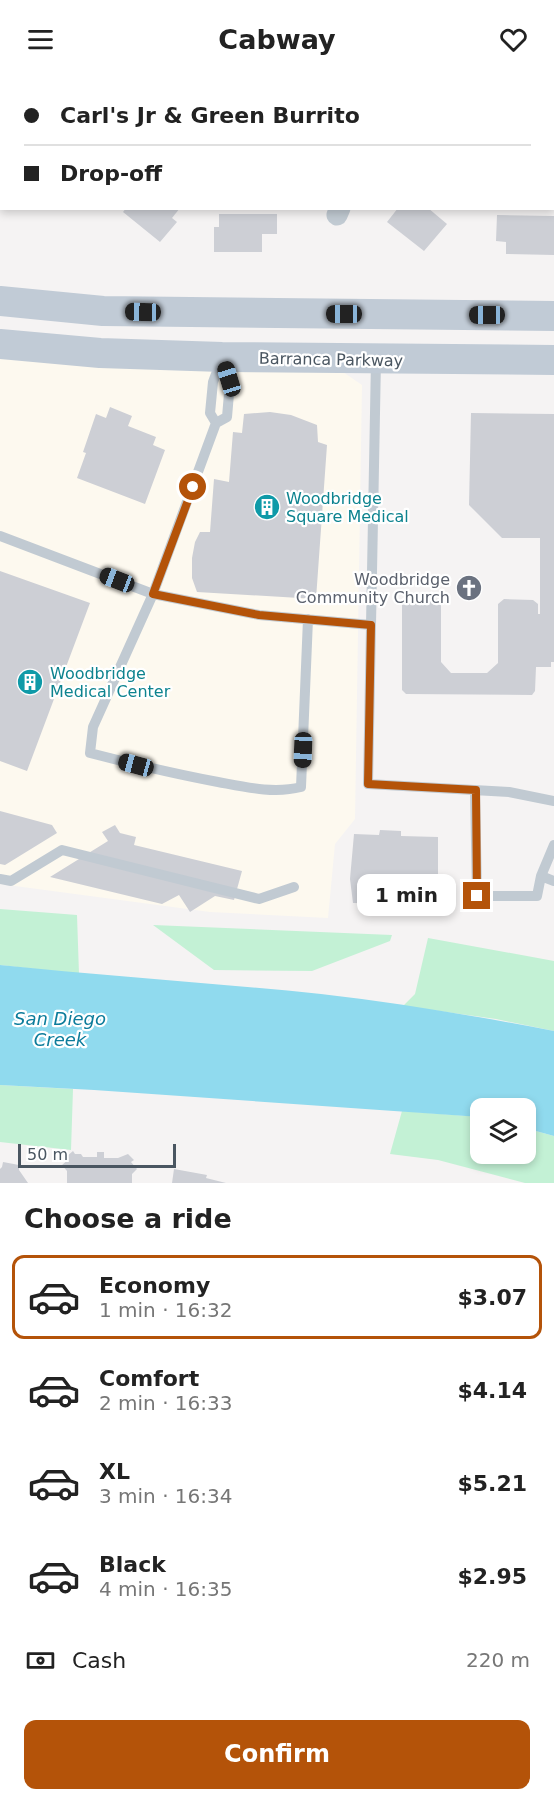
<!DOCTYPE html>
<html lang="en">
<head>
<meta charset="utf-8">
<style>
  body { margin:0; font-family:"DejaVu Sans",sans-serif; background:#f2f2f2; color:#222; height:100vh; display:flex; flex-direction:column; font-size:22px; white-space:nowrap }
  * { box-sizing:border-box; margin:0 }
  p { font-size:20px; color:#767676 }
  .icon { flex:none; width:33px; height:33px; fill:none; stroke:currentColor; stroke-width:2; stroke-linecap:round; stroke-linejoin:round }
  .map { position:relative; height:1105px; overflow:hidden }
  .details { display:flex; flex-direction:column; background:#fff; flex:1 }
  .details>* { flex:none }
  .top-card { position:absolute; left:0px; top:0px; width:555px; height:132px; box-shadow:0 3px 9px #0003; display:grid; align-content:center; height:132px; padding:0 24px; background:#fff }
  .buttons { position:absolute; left:470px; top:1020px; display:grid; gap:12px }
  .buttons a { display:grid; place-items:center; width:66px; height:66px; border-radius:12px; background:#fff; box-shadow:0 3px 9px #0003; font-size:30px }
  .scale { position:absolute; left:18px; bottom:15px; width:158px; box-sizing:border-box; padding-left:6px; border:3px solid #4a5661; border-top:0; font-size:16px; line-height:21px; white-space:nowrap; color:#4a5661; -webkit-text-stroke:4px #fff; paint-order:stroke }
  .end { position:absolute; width:27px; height:27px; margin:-14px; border:8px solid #b45309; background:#fff; box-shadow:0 0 0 3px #fff }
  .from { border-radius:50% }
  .bubble { position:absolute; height:42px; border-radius:12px; background:#fff; box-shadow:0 3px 9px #0003; font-size:20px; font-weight:600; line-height:42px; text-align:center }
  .car { position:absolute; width:18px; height:36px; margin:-18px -9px; border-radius:8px; box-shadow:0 0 4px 2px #0007; background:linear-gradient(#222 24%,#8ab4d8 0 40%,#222 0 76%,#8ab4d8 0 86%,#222 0) }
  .top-card b { display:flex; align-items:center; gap:21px; height:57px; font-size:22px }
  .top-card b+b { border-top:2px solid #e0e0e0 }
  .top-card i { width:15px; height:15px; background:#222 }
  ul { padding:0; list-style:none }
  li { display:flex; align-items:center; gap:18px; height:84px; margin:0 12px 9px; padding:0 12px; border:3px solid transparent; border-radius:12px }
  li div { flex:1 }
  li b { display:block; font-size:22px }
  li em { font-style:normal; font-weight:600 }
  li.selected { border-color:#b45309 }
  li>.icon { width:54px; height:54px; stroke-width:1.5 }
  h2 { padding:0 24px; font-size:27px; line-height:72px }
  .pay { display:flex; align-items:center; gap:15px; height:66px; padding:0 24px; font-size:22px }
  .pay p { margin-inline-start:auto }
  .primary-button { display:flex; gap:12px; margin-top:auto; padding:12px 24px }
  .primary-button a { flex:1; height:69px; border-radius:12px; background:#b45309; color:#fff; font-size:24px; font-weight:600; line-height:69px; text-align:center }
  header { display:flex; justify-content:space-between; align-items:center; height:78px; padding:0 24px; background:#fff; font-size:27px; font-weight:600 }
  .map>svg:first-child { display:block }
  .commercial { fill:#fdf9ef }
  .green { fill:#c3f1d5 }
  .water { fill:#90daee }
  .building { fill:#cdcfd5 }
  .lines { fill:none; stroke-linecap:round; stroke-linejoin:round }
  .service { stroke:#c1cad2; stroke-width:10 }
  .minor { stroke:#c1cad2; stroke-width:21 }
  .secondary { stroke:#c1cbd6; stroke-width:30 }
  .route { stroke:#b45309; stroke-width:8 }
  .labels { text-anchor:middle; stroke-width:4.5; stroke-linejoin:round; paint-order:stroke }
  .street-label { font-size:16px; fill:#4a5661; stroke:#fff }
  .culture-label { font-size:16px; fill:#0d838f; stroke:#fff; text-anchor:start }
  .worship-label { font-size:16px; fill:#5b616d; stroke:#fff; text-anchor:end }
  .water-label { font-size:18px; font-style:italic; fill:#0c7c9b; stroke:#fff }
</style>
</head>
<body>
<header><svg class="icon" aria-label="menu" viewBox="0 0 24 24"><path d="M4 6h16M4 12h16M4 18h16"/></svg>Cabway<svg class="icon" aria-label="heart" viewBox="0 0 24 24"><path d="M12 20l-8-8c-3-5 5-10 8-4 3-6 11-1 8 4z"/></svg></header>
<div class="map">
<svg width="554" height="1105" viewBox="0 0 554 1105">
  <rect width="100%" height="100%" fill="#f5f3f3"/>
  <path class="commercial" d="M0,278L343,294L362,307L355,741L335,766L328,840L210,834L0,806Z"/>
  <path class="green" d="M0,831L77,837L79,896L0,887Z
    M153,847L392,857L390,863L312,893L214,892Z
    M428,860L554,883V953L496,941L403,928L415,916Z
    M0,1007L73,1011L71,1072L0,1064Z
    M402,1033L480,1039V1076H525V1050L554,1058V1105H525L438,1082L390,1076Z"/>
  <path class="water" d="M0,887C107,898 214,905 321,916C399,925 477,938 554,953V1058L525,1050V1030H480V1039L94,1012L0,1007Z"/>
  <path class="building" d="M126,130H180L172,140L177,144L160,164L123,134Z
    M398,130H428L447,146L424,173L387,144Z
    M219,136H277V156H262V174H214V149H219Z
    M497,137L554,138V177L506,176V164L496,163Z
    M110,329L132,338L128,348L156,359L153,367L165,372L145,426L77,400L86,375L83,374L96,336L106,340Z
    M270,334L291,337L317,347L318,364L327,367L316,521L197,514L192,500V480L195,464L200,454H210L214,401L229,404L233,354L242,355L244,336Z
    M471,335L554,336V584H551V589H536L535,613L532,617L406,616L402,612V526L407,520L436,521L441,526V584L451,595H487L498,585V526L504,521L533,522L538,526V536H540V460H502L469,427Z
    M0,493L90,525L27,693L0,683Z
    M0,733L52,747L57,755L5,787L0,786Z
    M115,747L120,755L136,759L134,767L242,793L234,822L215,818L190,834L179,817L162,826L50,799L108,763L102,754Z
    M380,752L401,753V758L438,759V826H429V832L409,831L406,826L353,825L350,801L354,756L379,757Z
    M73,1073L75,1076H81L83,1079H97V1074H104V1080H118L128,1076L134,1082L131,1084L137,1091L132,1096V1105H67V1093L62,1087L69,1081L66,1079Z
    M3,1084L19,1087V1092L28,1105H0V1091L2,1089Z
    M174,1091L207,1097L206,1100L226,1105H172Z"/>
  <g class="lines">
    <path class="service" d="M376,282L368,706L509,714L554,723
      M216,345L210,335L213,304L222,280
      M0,458L153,516L216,345L227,339L230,304L223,282
      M308,541L301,709C274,716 245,709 218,704C175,696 133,686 90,675L93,649L153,516L259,537L371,547
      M475,712L477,818H537L541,798L554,767
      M541,798L554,803
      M0,801L11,803L62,772L259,821L294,809"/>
    <path class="minor" d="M146,2L147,0
      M438,2L439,0
      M337,137L340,130"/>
    <path class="secondary" d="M0,223L103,233L554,238
      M0,266L100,275L222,279L554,282"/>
  </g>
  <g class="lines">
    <path class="route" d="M193,409L153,516L259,537L371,547L368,706L476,712L477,818"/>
  </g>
  <defs>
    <g id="building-disc" transform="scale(1.35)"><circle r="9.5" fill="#0f9aa8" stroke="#fff"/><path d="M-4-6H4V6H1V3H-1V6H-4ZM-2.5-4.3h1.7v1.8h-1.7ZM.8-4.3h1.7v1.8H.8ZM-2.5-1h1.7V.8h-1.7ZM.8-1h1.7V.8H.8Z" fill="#fff"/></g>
    <g id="church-disc" transform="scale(1.35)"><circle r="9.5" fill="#6b7280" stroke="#fff"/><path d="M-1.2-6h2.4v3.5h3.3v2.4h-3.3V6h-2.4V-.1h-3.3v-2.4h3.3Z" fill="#fff"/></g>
  </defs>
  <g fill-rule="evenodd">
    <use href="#building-disc" x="267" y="429"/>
    <use href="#church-disc" x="469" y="510"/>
    <use href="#building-disc" x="30" y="604"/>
  </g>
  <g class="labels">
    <g class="street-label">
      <text transform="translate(331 281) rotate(1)" y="6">Barranca Parkway</text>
    </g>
    <g class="culture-label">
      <text x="286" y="426">Woodbridge<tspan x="286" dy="18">Square Medical</tspan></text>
      <text x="50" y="601">Woodbridge<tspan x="50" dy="18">Medical Center</tspan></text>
    </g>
    <g class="worship-label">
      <text x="450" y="507">Woodbridge<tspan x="450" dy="18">Community Church</tspan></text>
    </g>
    <g class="water-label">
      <text x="60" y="947">San Diego<tspan x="60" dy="21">Creek</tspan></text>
    </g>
  </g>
</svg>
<div class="buttons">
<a><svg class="icon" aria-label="layers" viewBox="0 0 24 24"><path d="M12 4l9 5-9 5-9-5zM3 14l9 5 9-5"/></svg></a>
</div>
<div class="scale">50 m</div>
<i class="end from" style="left:193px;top:409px"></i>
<i class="end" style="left:477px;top:818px"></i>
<div class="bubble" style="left:357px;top:796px;width:99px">1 min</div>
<i class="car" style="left:143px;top:234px;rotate:271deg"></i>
<i class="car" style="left:344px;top:236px;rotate:270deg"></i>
<i class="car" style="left:487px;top:237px;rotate:270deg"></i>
<i class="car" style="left:229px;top:301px;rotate:343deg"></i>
<i class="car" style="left:117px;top:502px;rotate:291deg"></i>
<i class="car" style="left:303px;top:672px;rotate:182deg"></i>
<i class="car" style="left:136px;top:687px;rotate:285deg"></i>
<div class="top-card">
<b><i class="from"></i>Carl's Jr &amp; Green Burrito</b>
<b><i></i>Drop-off</b>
</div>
</div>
<section class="details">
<h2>Choose a ride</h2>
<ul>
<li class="selected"><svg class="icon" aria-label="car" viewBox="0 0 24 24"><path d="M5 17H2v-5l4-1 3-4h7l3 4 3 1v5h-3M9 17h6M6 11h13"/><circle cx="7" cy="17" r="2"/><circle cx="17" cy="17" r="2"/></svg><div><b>Economy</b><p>1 min · 16:32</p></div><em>$3.07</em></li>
<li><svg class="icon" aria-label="car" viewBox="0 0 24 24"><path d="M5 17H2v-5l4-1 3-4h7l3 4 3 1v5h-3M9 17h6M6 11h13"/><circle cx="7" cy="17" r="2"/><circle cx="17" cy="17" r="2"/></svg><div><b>Comfort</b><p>2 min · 16:33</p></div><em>$4.14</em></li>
<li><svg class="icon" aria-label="car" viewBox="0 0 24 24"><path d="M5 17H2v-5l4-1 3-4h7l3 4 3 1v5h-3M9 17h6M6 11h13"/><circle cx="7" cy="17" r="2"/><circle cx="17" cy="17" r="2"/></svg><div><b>XL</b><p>3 min · 16:34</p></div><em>$5.21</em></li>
<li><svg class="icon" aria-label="car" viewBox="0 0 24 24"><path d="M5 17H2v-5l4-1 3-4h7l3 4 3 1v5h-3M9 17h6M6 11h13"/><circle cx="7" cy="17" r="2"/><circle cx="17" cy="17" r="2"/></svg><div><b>Black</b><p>4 min · 16:35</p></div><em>$2.95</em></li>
</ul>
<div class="pay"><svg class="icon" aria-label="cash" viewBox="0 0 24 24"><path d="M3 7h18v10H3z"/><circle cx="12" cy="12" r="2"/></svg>Cash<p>220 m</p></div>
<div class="primary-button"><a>Confirm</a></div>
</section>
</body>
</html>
